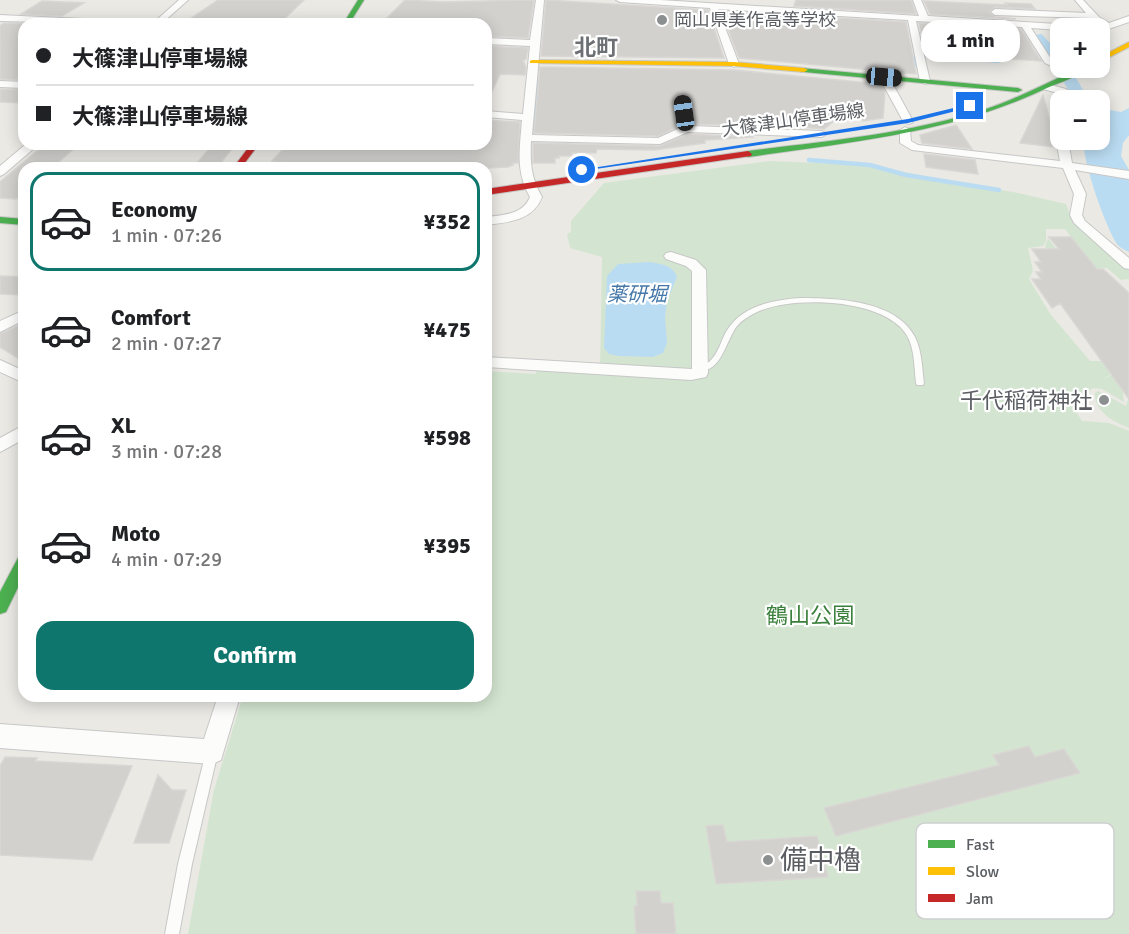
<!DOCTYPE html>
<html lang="en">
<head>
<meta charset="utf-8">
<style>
  body { margin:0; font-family:Signika,"Noto Sans JP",sans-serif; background:#f6f6f6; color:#202124; height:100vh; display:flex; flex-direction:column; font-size:22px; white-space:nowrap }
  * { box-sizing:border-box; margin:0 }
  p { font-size:20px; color:#757577 }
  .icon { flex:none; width:33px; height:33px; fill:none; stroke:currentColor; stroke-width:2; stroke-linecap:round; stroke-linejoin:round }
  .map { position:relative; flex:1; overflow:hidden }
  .side { position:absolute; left:18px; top:162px; width:474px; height:540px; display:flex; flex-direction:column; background:#fff; border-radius:18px; box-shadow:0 3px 15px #0003 }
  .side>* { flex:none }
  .banner { position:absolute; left:18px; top:18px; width:474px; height:132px; border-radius:18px; box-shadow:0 3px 15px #0003; display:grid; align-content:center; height:132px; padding:0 18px; background:#fff }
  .controls { position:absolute; left:1050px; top:18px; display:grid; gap:12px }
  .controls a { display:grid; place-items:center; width:60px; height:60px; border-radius:12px; background:#fff; box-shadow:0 3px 15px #0003; font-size:30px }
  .end { position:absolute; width:27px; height:27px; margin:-14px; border:8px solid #1a73e8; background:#fff; box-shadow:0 0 0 3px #fff }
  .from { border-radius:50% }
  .bubble { position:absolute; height:42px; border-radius:18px; background:#fff; box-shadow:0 3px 15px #0003; font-size:20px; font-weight:800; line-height:42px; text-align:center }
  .car { position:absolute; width:18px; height:36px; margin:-18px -9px; border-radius:8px; box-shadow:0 0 4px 2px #0007; background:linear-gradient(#222 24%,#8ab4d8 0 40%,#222 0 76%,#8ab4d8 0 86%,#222 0) }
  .banner b { display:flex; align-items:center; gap:21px; height:57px; font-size:22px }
  .banner b+b { border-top:2px solid #e0e0e0 }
  .banner i { width:15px; height:15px; background:#202124 }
  ul { padding:10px 0 0; list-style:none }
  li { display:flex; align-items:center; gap:18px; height:99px; margin:0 12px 9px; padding:0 6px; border:3px solid transparent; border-radius:18px }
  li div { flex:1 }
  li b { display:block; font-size:22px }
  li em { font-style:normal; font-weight:800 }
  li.active { border-color:#0f766e }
  li>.icon { width:54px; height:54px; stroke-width:1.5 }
  .action { display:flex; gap:12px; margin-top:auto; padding:12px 18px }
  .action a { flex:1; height:69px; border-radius:18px; background:#0f766e; color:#fff; font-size:24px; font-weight:800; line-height:69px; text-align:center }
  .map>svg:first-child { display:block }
  .green { fill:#d3e5d0; fill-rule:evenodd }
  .water { fill:#badcf2 }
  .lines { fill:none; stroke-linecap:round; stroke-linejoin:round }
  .stream-far1 { stroke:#badcf2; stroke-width:4 }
  .stream { stroke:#badcf2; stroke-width:4.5 }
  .building { fill:#d2d1ce; stroke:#d9d7d4; stroke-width:1.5 }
  .lane-casing { stroke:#c7c7c7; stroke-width:2 }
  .street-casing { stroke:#c7c7c7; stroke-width:2 }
  .fast-casing { stroke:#c6c7c6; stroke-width:2 }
  .slow-casing { stroke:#c6c7c6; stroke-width:2 }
  .jam-casing { stroke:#c6c7c6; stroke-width:2 }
  .lane { fill:#fcfcfb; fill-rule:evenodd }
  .street { fill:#fcfcfb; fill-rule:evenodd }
  .fast { fill:#4caf50; fill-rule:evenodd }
  .slow { fill:#ffc107; fill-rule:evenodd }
  .jam { fill:#c62828; fill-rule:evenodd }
  .route { fill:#1a73e8 }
  .poi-dot { fill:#8c8f90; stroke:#fff; stroke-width:2 }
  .labels { text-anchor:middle; stroke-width:4.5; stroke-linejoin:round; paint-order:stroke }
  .far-poi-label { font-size:18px; fill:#5a5e62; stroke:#fff; text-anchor:start }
  .far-street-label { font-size:18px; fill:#5a5e62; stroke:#fff }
  .far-water-label { font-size:20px; font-style:italic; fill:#4578a8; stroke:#fff }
  .far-quarter-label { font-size:22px; font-weight:bold; fill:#6c7074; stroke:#fff }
  .poi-label { font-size:22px; fill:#5a5e62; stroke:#fff; text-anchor:end }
  .park-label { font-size:22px; fill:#3b803c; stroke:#fff }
  .near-poi-label { font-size:27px; fill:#5a5e62; stroke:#fff; text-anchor:start }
  .key { fill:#fff; stroke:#cecfd0; stroke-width:1.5 }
  .key-label { font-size:16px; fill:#5a5e62 }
</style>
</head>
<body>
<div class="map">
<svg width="1129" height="934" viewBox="0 0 1129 934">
  <rect width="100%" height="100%" fill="#eae9e4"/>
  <path class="green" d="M770,161L865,165L1018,193L1066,204L1073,222L1129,271V279L1121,280L1107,268L1088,269L1129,367L1099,380L1129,369L1128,392L1123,393L1124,402L1102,389L1093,388L1089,391L1088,396L1071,404L1082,421L1109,423L1129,431V934H188L214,790L243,696H486V371L536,374V370L600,374L602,257L570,248L567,234L571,232V221L604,183ZM1046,229H1065L1089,261L1058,251L1048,238L1045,247L1056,261L1114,361H1090L1051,315L1029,279L1033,271L1028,248L1043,246L1046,241Z
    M1098,391L1126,406L1129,396V428C1114,422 1094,412 1095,393Z"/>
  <path class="water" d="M1042,34C1055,52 1060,40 1060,68H1070L1089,100H1076L1073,97L1034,35Z
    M1100,108L1121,112L1129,108V135L1123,143L1121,156L1129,170V252C1125,250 1120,248 1117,244C1106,228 1081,158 1084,140H1100Z
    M649,262C661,264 673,265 677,277L667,301L665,317L667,343L663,353L653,357L619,356L609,354L604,348L607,276L618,264Z"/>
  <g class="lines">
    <path class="stream-far1" d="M917,52L926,55L998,61
      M915,58L917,65
      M535,108L538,83"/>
    <path class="stream" d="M533,132L536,106
      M809,160L870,165L906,175L999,190"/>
  </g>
  <path class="building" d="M218,0H304L279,24L187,21Z
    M405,0L443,2L534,0L528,38L486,36V24L423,20L420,24H381Z
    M546,0L708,10L724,58L541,56Z
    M796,0H911L916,14L794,6Z
    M42,1L84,3L62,16L21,14Z
    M924,1L1007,5L1005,3L1031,4L1035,9L995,7L989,12L995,17L1016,19L930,14Z
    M721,11L906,22L916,74L739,58Z
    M4,23L32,24H24V80L0,79V26Z
    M919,23L1021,29L1041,61L926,53Z
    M486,46L528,48L526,59L523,61L526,67L525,75L500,74L486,105Z
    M540,67L734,70L880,84L885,92L883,118L863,121L858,102L824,129L754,123L756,126L693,124L689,98L681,93L675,98L678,127L658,136L534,133Z
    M0,89L24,90V103L0,102Z
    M1043,95L1055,138L1054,147L1020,143Z
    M486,120L520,122L518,163H513V165L508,167L488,168H296L301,164L272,161L288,144H486Z
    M956,125L972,149L922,143L920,135Z
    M688,134L754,137L705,140V143L654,150L597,149L596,153H572V156H559V158H555V163H533V143L660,146Z
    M45,144H79L52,168H24V192L16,199L0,198V182Z
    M212,145L234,146L217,168H193Z
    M924,154L975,160L978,174L926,167Z
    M1049,237H1071L1097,269H1103L1129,293V399L1060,303L1052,308L1032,279H1041L1036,272H1042L1035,262H1041L1032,249H1059Z
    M0,276L24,277V295L0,294Z
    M21,324L24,326V362L0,347V334Z
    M1029,746L1035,757L1064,749L1080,773L836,836L824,808L999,765L993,755Z
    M5,757L37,758L35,761L132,766L92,860L0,855V766Z
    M158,775L172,790H186L169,843H134Z
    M723,825L727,842L817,836L828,877L716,884L706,826Z
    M636,891H660L661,903H673L676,934H636L634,906H637Z"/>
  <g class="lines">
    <g class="lane-casing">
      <path id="lane" d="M800,298C836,298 896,300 915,337C922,351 922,368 924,383L923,385H917L916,383C914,367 915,348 906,334C883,298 790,295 755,313C749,316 742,320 737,326C725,342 722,373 697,371L696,369L697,367C701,365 707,364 710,361C718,354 721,341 726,332C741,306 772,300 800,298Z
        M212,746L216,748L218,752L192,864L179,934H165L178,864L206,752L208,748Z"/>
    </g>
    <g class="street-casing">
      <path id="street" d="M179,0H188L161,24H152Z
        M536,0H544L532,135L658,138L680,128L677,98L682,95L687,98L691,126L822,131L827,134L822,137L688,132L660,144L531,141C530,163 531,178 542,197C533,221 508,222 486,225V217C502,215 523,215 530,197C515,171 520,148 522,120L486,117V111L523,114L530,46L486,44V38L530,40Z
        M616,0H660L919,16L913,0H921L928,16L1074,25L1078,28L1060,30L1031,28L1051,59L1060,64V68H1064L1060,70L1045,63L1022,27L916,21L930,81L925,84L920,81L908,20L718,9L739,64L734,67L729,64L710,8L620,2Z
        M1075,0H1083L1099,17L1109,23L1129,16V22L1100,32V28H1096L1101,25L1091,18L995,15L991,12L995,9L1086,13Z
        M0,15L125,21L129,24L0,21Z
        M884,74L889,77L913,121L912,123L908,124L903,121L879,77Z
        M0,81L24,82V88L0,87Z
        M1047,84L1066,89L1075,100H1065L1058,93L1043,89L1042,87Z
        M905,127L910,130L911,141L918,145L1060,161L1056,140L1060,137V140H1068L1072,163L1129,171V179L1075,170L1086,194L1082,215L1085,221L1129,258V269L1124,268L1074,223L1070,215L1074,194L1063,168L912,150L900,143V130Z
        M26,144H39L4,174L0,176V166Z
        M671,252L696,260L706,270L708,373L706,377L691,380L486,367V357L692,369V271L686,266L666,259L664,256L666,253Z
        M24,310V320L0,332V321Z
        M0,360L24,371V383L0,372Z
        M24,425V439L0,452V438Z
        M218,696H240L221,760L212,764L0,748V724L204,739Z"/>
    </g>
    <g class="fast-casing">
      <path id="fast" d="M358,0H364L349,24H343Z
        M801,68L1018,88L1022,90L1018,92L804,72H801Z
        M1080,68H1089C1077,77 1061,82 1047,88C953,133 850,142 748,157L744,154L748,151C827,141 907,134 983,110C1017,99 1048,82 1080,68Z
        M0,217L24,219V225L0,223Z
        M24,554V575L6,612L0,614V592L19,556Z"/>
    </g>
    <g class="slow-casing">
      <path id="slow" d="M1129,42V47L1100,62V57Z
        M532,60L734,62L804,68L808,70L804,72L734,66L530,63V61Z"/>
    </g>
    <g class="jam-casing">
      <path id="jam" d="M251,144H259L241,168H233Z
        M748,151L752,154L751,156L486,195V189Z"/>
    </g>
    <use href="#lane" class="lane"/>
    <use href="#street" class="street"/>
    <use href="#fast" class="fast"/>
    <use href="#slow" class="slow"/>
    <use href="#jam" class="jam"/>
  </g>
  <path class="route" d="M970,104L972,107L908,123L582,171L579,170L908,119Z"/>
  <g class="poi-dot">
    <circle cx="662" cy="20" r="6"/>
    <circle cx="1104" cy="400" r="6"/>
    <circle cx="768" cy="860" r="6"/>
  </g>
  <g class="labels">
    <g class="far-poi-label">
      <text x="674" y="26">岡山県美作高等学校</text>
    </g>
    <g class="far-street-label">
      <text transform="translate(793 120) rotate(-8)" y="6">大篠津山停車場線</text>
    </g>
    <g class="far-water-label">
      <text x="637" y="301">薬研堀</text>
    </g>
    <g class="far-quarter-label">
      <text x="596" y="55">北町</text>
    </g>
    <g class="poi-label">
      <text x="1092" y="408">千代稲荷神社</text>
    </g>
    <g class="park-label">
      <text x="810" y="623">鶴山公園</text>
    </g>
    <g class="near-poi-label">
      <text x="780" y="869">備中櫓</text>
    </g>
  </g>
  <rect x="916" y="823" width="198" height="96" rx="9" class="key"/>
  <rect x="928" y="840" width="27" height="8" fill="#4caf50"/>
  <rect x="928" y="867" width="27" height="8" fill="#ffc107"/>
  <rect x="928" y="894" width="27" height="8" fill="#c62828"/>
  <g class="key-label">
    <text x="966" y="850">Fast</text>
    <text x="966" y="877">Slow</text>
    <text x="966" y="904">Jam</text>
  </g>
</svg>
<div class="controls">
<a>+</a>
<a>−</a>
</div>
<i class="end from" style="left:582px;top:170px"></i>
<i class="end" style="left:970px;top:106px"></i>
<div class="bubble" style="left:921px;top:20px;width:99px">1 min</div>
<i class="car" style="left:884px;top:77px;rotate:95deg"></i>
<i class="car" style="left:684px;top:113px;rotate:352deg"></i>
<div class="banner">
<b><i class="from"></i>大篠津山停車場線</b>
<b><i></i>大篠津山停車場線</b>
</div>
<section class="side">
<ul>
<li class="active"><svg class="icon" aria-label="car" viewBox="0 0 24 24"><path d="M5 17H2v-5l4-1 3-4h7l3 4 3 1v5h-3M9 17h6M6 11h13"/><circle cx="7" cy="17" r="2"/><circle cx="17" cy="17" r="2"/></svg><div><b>Economy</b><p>1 min · 07:26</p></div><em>¥352</em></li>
<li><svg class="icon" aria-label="car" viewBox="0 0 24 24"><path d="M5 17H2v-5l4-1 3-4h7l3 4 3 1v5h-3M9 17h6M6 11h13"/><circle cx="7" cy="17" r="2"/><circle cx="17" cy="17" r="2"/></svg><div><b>Comfort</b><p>2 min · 07:27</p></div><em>¥475</em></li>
<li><svg class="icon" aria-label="car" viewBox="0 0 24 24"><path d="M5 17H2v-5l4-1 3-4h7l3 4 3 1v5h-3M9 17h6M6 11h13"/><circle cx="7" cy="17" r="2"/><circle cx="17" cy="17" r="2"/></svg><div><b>XL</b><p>3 min · 07:28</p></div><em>¥598</em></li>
<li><svg class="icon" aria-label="car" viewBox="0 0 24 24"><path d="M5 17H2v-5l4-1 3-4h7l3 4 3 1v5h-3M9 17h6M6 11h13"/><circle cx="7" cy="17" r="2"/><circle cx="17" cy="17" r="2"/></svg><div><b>Moto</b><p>4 min · 07:29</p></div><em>¥395</em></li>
</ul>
<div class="action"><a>Confirm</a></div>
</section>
</div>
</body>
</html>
